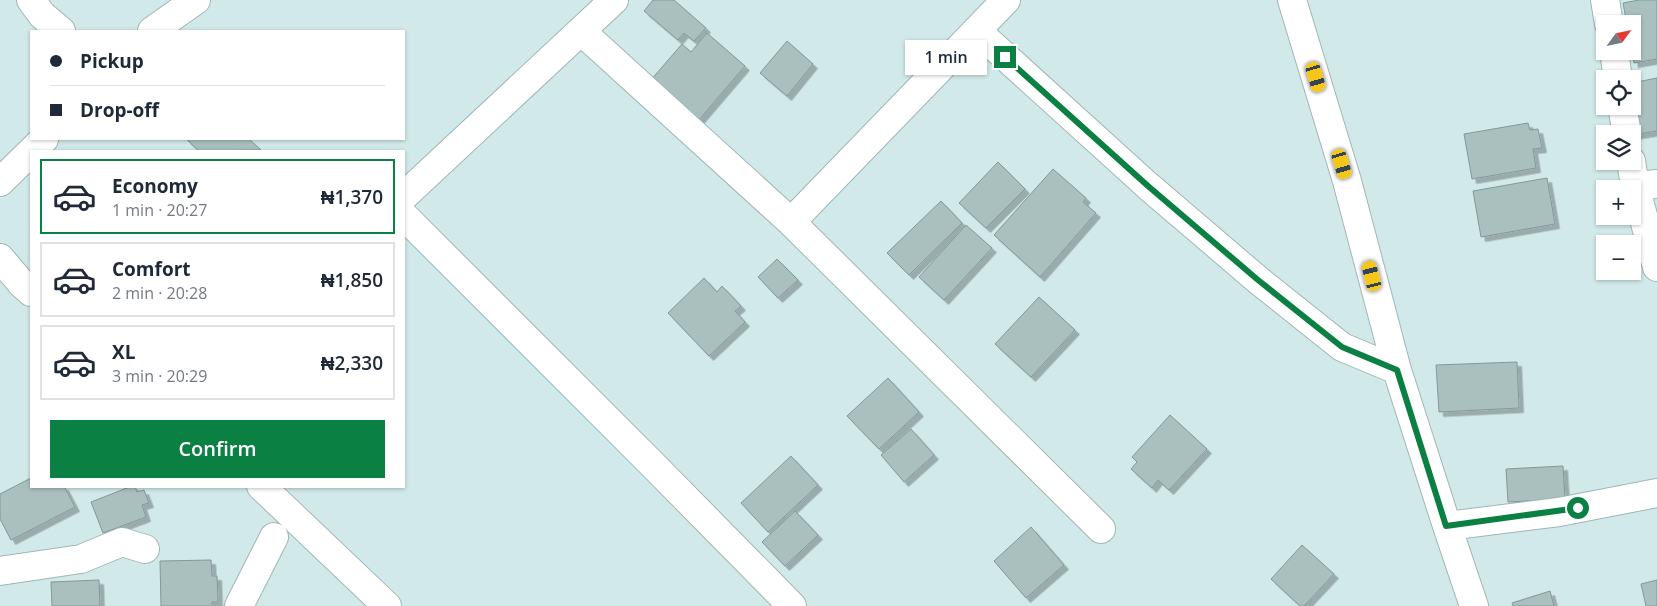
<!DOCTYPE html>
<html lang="en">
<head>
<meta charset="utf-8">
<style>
  body { margin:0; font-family:"Open Sans",sans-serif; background:#f2f2f3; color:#1f2937; height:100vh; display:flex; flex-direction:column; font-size:19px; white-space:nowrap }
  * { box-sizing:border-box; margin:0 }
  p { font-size:16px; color:#747a83 }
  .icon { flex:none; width:28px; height:28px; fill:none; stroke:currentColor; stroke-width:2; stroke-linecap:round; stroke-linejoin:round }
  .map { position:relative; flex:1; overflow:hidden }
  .sheet { position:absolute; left:30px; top:150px; width:375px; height:338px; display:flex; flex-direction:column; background:#fff; border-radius:0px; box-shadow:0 1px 4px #0004 }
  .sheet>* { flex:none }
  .top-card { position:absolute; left:30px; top:30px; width:375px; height:110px; border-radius:0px; box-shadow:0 1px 4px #0004; display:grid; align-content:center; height:110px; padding:0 20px; background:#fff }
  .needle { width:32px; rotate:57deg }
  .buttons { position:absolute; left:1596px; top:15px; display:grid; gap:10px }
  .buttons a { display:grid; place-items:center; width:45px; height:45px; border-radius:0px; background:#fff; box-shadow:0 1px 4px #0004; font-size:25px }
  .end { position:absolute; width:22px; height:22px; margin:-11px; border:6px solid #0b8043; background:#fff; box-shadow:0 0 0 2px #fff }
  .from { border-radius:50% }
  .bubble { position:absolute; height:35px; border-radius:0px; background:#fff; box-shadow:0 1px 4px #0004; font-size:16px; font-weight:600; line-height:35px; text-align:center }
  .car { position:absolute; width:15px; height:30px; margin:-15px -8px; border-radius:6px; box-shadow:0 0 4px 1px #0007; background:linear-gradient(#f5c518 24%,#345 0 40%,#f5c518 0 76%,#345 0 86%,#f5c518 0) }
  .top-card b { display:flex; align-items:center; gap:18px; height:48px; font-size:19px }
  .top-card b+b { border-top:1px solid #e0e1e3 }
  .top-card i { width:12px; height:12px; background:#1f2937 }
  ul { padding:9px 0 0; list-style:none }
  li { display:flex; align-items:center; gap:15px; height:75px; margin:0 10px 8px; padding:0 10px; border:2px solid #e0e1e3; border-radius:0px }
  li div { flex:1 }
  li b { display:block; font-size:19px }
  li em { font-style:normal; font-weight:600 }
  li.current { border-color:#0b8043 }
  li>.icon { width:45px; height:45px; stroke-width:1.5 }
  .cta { display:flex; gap:10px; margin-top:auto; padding:10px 20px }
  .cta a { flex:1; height:58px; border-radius:0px; background:#0b8043; color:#fff; font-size:20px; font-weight:600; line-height:58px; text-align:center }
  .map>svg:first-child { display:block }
  .building { fill:#a9c0bf; stroke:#839898; filter:url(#shadow) }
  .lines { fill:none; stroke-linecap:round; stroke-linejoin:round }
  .street-casing { stroke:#a0b6b6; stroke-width:30 }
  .street { stroke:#fff; stroke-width:28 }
  .route { stroke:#0b8043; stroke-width:6 }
</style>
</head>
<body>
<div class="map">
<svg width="1657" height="606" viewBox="0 0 1657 606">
  <defs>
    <filter id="shadow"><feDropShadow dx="4.5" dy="4.5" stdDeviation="0" flood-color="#0004"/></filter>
  </defs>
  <rect width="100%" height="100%" fill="#d2e9e9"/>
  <path class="building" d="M653,0H674L706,28L694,41L684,33L678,40L644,11Z
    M1639,0H1657V59L1634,63L1632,51V24H1627L1623,3Z
    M707,33L745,66L698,121L650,81L682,44L691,52Z
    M787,41L813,64L787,96L760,73Z
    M1657,78V131L1632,135V83Z
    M1528,123L1530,130L1538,129L1542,148L1533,149L1536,168L1472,179L1464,134Z
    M186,139H249L261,150L199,151Z
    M998,162L1025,189L986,228L959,203Z
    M1053,169L1086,198L1083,202L1096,213L1040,277L994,235Z
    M1547,178L1555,224L1481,237L1473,191Z
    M941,201L962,223L909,275L887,253Z
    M966,225L992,248L944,300L919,277Z
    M777,259L798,280L778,298L758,277Z
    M704,278L717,292L722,286L741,306L735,311L745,322L709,356L668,313Z
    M1039,297L1075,330L1031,377L995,344Z
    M1517,362L1519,408L1439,412L1436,365Z
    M888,378L919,412L879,449L847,416Z
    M1170,415L1207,449L1169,490L1158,480L1152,488L1131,469L1137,462L1132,457Z
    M911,429L934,455L904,482L881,455Z
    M791,456L818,485L768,532L741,503Z
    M1563,466L1565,499L1508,502L1506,469Z
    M31,478V486H64L75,507L11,540L0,519V494Z
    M132,486H135L137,492L144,490L149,503L142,505L146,517L103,533L91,502Z
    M795,511L818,535L785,566L762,542Z
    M1031,527L1064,565L1026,598L994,561Z
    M1302,545L1334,574L1304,606H1300L1271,579Z
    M211,560L212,576H217L218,602H212V606H161L160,561Z
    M99,580L100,606H52L51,582Z
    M1657,580V606H1646L1641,584Z
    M1550,591L1554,606H1513L1512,603Z"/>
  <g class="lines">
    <g class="street-casing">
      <path id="street" d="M31,0L42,15L61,31
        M1292,0L1347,181L1397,370L1447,526L1474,606
        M1605,0L1609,24
        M152,31L196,0
        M581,31L791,222L1101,529
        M977,31L1148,186L1258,280L1342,347L1397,370
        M1614,51L1618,79
        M1622,106L1627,134
        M1631,161L1635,186L1657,184
        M0,182L44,139
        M1635,186L1657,267
        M404,196L614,0
        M404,216L655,467L792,606
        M791,222L1006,0
        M0,258L22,284L31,292
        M261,486L387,606
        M1447,526L1559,512L1657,493
        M0,571L81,559L122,542L145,549
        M239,606L274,537"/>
    </g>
    <use href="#street" class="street"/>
  </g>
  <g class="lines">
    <path class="route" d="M1005,57L1148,186L1258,280L1342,347L1397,370L1446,526L1578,508"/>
  </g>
</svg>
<div class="buttons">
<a><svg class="needle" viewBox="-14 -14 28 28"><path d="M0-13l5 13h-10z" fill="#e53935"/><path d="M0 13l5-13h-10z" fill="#747a83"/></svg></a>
<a><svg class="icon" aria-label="locate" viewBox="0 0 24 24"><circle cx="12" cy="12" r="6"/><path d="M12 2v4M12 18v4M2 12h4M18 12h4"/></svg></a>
<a><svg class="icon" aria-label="layers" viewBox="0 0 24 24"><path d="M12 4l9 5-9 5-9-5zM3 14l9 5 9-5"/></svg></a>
<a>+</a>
<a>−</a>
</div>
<i class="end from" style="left:1578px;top:508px"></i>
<i class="end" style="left:1005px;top:57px"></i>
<div class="bubble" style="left:905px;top:40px;width:82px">1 min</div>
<i class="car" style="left:1316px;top:77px;rotate:163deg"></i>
<i class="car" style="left:1342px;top:164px;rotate:163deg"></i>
<i class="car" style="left:1372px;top:276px;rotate:346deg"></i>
<div class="top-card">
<b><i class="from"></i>Pickup</b>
<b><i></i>Drop-off</b>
</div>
<section class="sheet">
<ul>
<li class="current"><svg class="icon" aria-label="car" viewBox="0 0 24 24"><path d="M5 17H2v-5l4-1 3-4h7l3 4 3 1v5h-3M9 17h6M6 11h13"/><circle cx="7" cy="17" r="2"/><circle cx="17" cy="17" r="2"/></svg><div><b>Economy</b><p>1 min · 20:27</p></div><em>₦1,370</em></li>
<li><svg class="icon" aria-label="car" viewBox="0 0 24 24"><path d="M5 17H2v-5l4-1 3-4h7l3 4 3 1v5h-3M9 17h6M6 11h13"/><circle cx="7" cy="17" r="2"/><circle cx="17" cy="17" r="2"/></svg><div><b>Comfort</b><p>2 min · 20:28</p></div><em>₦1,850</em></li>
<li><svg class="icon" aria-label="car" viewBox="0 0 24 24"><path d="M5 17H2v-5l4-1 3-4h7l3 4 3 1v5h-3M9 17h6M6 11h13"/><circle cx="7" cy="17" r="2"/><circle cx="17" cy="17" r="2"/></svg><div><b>XL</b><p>3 min · 20:29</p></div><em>₦2,330</em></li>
</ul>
<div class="cta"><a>Confirm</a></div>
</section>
</div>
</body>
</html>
